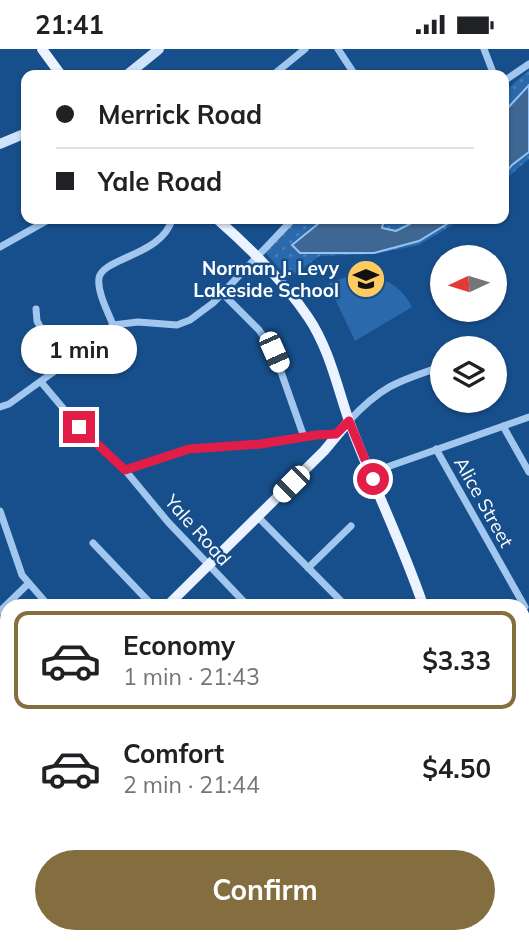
<!DOCTYPE html>
<html lang="en">
<head>
<meta charset="utf-8">
<style>
  body { margin:0; font-family:Mulish,sans-serif; background:#f2f2f2; color:#202124; height:100vh; display:flex; flex-direction:column; font-size:26px; white-space:nowrap }
  * { box-sizing:border-box; margin:0 }
  p { font-size:23px; color:#757577 }
  .icon { flex:none; width:38px; height:38px; fill:none; stroke:currentColor; stroke-width:2; stroke-linecap:round; stroke-linejoin:round }
  .map { position:relative; flex:1; overflow:hidden }
  .details { position:absolute; left:0px; top:550px; width:530px; height:345px; display:flex; flex-direction:column; background:#fff; border-radius:21px 21px 0 0; box-shadow:0 2px 5px #0004 }
  .details>* { flex:none }
  .guide { position:absolute; left:21px; top:21px; width:488px; height:154px; border-radius:14px; box-shadow:0 2px 5px #0004; display:grid; align-content:center; height:154px; padding:0 35px; background:#fff }
  .needle { width:46px; rotate:266deg }
  .controls { position:absolute; left:430px; top:196px; display:grid; gap:14px }
  .controls a { display:grid; place-items:center; width:77px; height:77px; border-radius:50%; background:#fff; box-shadow:0 2px 5px #0004; font-size:35px }
  .end { position:absolute; width:32px; height:32px; margin:-16px; border:9px solid #e11d48; background:#fff; box-shadow:0 0 0 4px #fff }
  .from { border-radius:50% }
  .bubble { position:absolute; height:49px; border-radius:24px; background:#fff; box-shadow:0 2px 5px #0004; font-size:23px; font-weight:700; line-height:49px; text-align:center }
  .car { position:absolute; width:21px; height:42px; margin:-21px -10px; border-radius:9px; box-shadow:0 0 5px 2px #0007; background:linear-gradient(#fff 24%,#345 0 40%,#fff 0 76%,#345 0 86%,#fff 0) }
  .guide b { display:flex; align-items:center; gap:24px; height:66px; font-size:26px }
  .guide b+b { border-top:2px solid #e0e0e0 }
  .guide i { width:18px; height:18px; background:#202124 }
  ul { padding:12px 0 0; list-style:none }
  li { display:flex; align-items:center; gap:21px; height:98px; margin:0 14px 10px; padding:0 21px; border:4px solid transparent; border-radius:14px }
  li div { flex:1 }
  li b { display:block; font-size:26px }
  li em { font-style:normal; font-weight:700 }
  li.selected { border-color:#846d3f }
  li>.icon { width:63px; height:63px; stroke-width:1.5 }
  .action { display:flex; gap:14px; margin-top:auto; padding:14px 35px }
  .action a { flex:1; height:80px; border-radius:42px; background:#846d3f; color:#fff; font-size:28px; font-weight:700; line-height:80px; text-align:center }
  .status { display:flex; justify-content:space-between; align-items:center; height:49px; padding:0 35px; background:#fff; direction:ltr }
  .status svg { height:19px; fill:currentColor }
  .map>svg:first-child { display:block }
  .grass { fill:url(#grass-dots) }
  .garden { fill:#2a69ab }
  .water { fill:#3f6794; stroke:#94c3f1; stroke-width:2 }
  .lines { fill:none; stroke-linecap:round; stroke-linejoin:round }
  .street { stroke:#a2c7ef; stroke-width:7 }
  .secondary { stroke:#cfe3fa; stroke-width:10 }
  .primary { stroke:#eaf3ff; stroke-width:10 }
  .route { stroke:#e11d48; stroke-width:9 }
  .labels { text-anchor:middle; stroke-width:5; stroke-linejoin:round; paint-order:stroke }
  .poi-label { font-size:19px; font-weight:bold; fill:#fff; stroke:#174f8c; text-anchor:end }
  .street-label { font-size:19px; fill:#fff; stroke:#174f8c }
</style>
</head>
<body>
<div class="status"><b>21:41</b><svg viewBox="0 0 49 12"><path d="M0 12V9h3v3zM5 12V6h3v6zM10 12V3h3v9zM15 12V0h3v12zM26 1h20v11H26zM47 4h2v5h-2z"/></svg></div>
<div class="map">
<svg width="529" height="893" viewBox="0 0 529 893">
  <defs>
    <pattern id="grass-dots" width="8" height="8" patternUnits="userSpaceOnUse" patternTransform="scale(1.75)"><rect width="8" height="8" fill="#2a69ab"/><path d="M2 2h.1M6 6h.1" fill="none" stroke="#4a80b8" stroke-width="1.8" stroke-linecap="round"/></pattern>
  </defs>
  <rect width="100%" height="100%" fill="#174f8c"/>
  <path class="grass" d="M529,21V110L504,131V43Z
    M294,170H462L419,196L374,205L320,207L288,229L263,201Z"/>
  <path class="garden" d="M353,225C380,227 399,233 412,258L355,292L328,235Z"/>
  <path class="water" d="M529,36V103L512,116L504,126V63Z
    M324,170H384L382,179L396,182L410,175L407,170H455L419,192L374,204H300L292,196Z"/>
  <g class="lines">
    <path class="street" d="M338,0L355,26
      M484,0L494,26
      M273,26L305,0
      M504,32L529,15
      M0,198L50,170
      M222,244L259,281L274,303L304,388
      M36,260L37,272L62,318
      M113,276C108,263 97,243 99,229C102,209 163,206 172,170
      M41,333L79,378L125,421L168,473L247,556
      M0,358L9,355L91,296L113,276L138,273L177,276L190,271L213,254L293,170
      M349,372C382,336 399,332 443,317
      M503,377L529,423
      M436,400L525,558
      M125,421L189,400L261,395L316,386L336,385
      M370,424L529,368
      M0,462L22,526L48,556
      M258,468L341,552
      M93,494L152,556
      M308,519L351,477
      M0,562L28,535
      M523,656L529,654
      M0,688L7,695
      M0,800L7,807
      M0,883L7,876"/>
    <path class="secondary" d="M127,26L159,0
      M0,95L26,84"/>
    <path class="primary" d="M42,0L61,26
      M217,170C250,199 283,231 308,268C329,299 337,337 349,372C372,434 402,494 423,556
      M168,556L324,402L349,372
      M0,721L7,714
      M408,887V893"/>
  </g>
  <g class="lines">
    <path class="route" d="M79,378L125,421L189,400L261,395L316,386L336,385L349,372L373,430"/>
  </g>
  <defs>
    <g id="school-disc" transform="scale(2.0125)"><circle r="9.5" fill="#ffcb60" stroke="#174f8c"/><path d="M0-5L7-2L0 1L-7-2ZM-4 1L0 2.5L4 1V4Q0 6-4 4Z" fill="#111"/></g>
  </defs>
  <g fill-rule="evenodd">
    <use href="#school-disc" x="366" y="230"/>
  </g>
  <g class="labels">
    <g class="poi-label">
      <text x="339" y="226">Norman J. Levy<tspan x="339" dy="22">Lakeside School</tspan></text>
    </g>
    <g class="street-label">
      <text transform="translate(484 453) rotate(61)" y="7">Alice Street</text>
      <text transform="translate(198 481) rotate(48)" y="7">Yale Road</text>
    </g>
  </g>
</svg>
<div class="controls">
<a><svg class="needle" viewBox="-14 -14 28 28"><path d="M0-13l5 13h-10z" fill="#e53935"/><path d="M0 13l5-13h-10z" fill="#757577"/></svg></a>
<a><svg class="icon" aria-label="layers" viewBox="0 0 24 24"><path d="M12 4l9 5-9 5-9-5zM3 14l9 5 9-5"/></svg></a>
</div>
<i class="end from" style="left:373px;top:430px"></i>
<i class="end" style="left:79px;top:378px"></i>
<div class="bubble" style="left:21px;top:276px;width:116px">1 min</div>
<i class="car" style="left:274px;top:303px;rotate:156deg"></i>
<i class="car" style="left:291px;top:435px;rotate:225deg"></i>
<div class="guide">
<b><i class="from"></i>Merrick Road</b>
<b><i></i>Yale Road</b>
</div>
<section class="details">
<ul>
<li class="selected"><svg class="icon" aria-label="car" viewBox="0 0 24 24"><path d="M5 17H2v-5l4-1 3-4h7l3 4 3 1v5h-3M9 17h6M6 11h13"/><circle cx="7" cy="17" r="2"/><circle cx="17" cy="17" r="2"/></svg><div><b>Economy</b><p>1 min · 21:43</p></div><em>$3.33</em></li>
<li><svg class="icon" aria-label="car" viewBox="0 0 24 24"><path d="M5 17H2v-5l4-1 3-4h7l3 4 3 1v5h-3M9 17h6M6 11h13"/><circle cx="7" cy="17" r="2"/><circle cx="17" cy="17" r="2"/></svg><div><b>Comfort</b><p>2 min · 21:44</p></div><em>$4.50</em></li>
</ul>
<div class="action"><a>Confirm</a></div>
</section>
</div>
</body>
</html>
